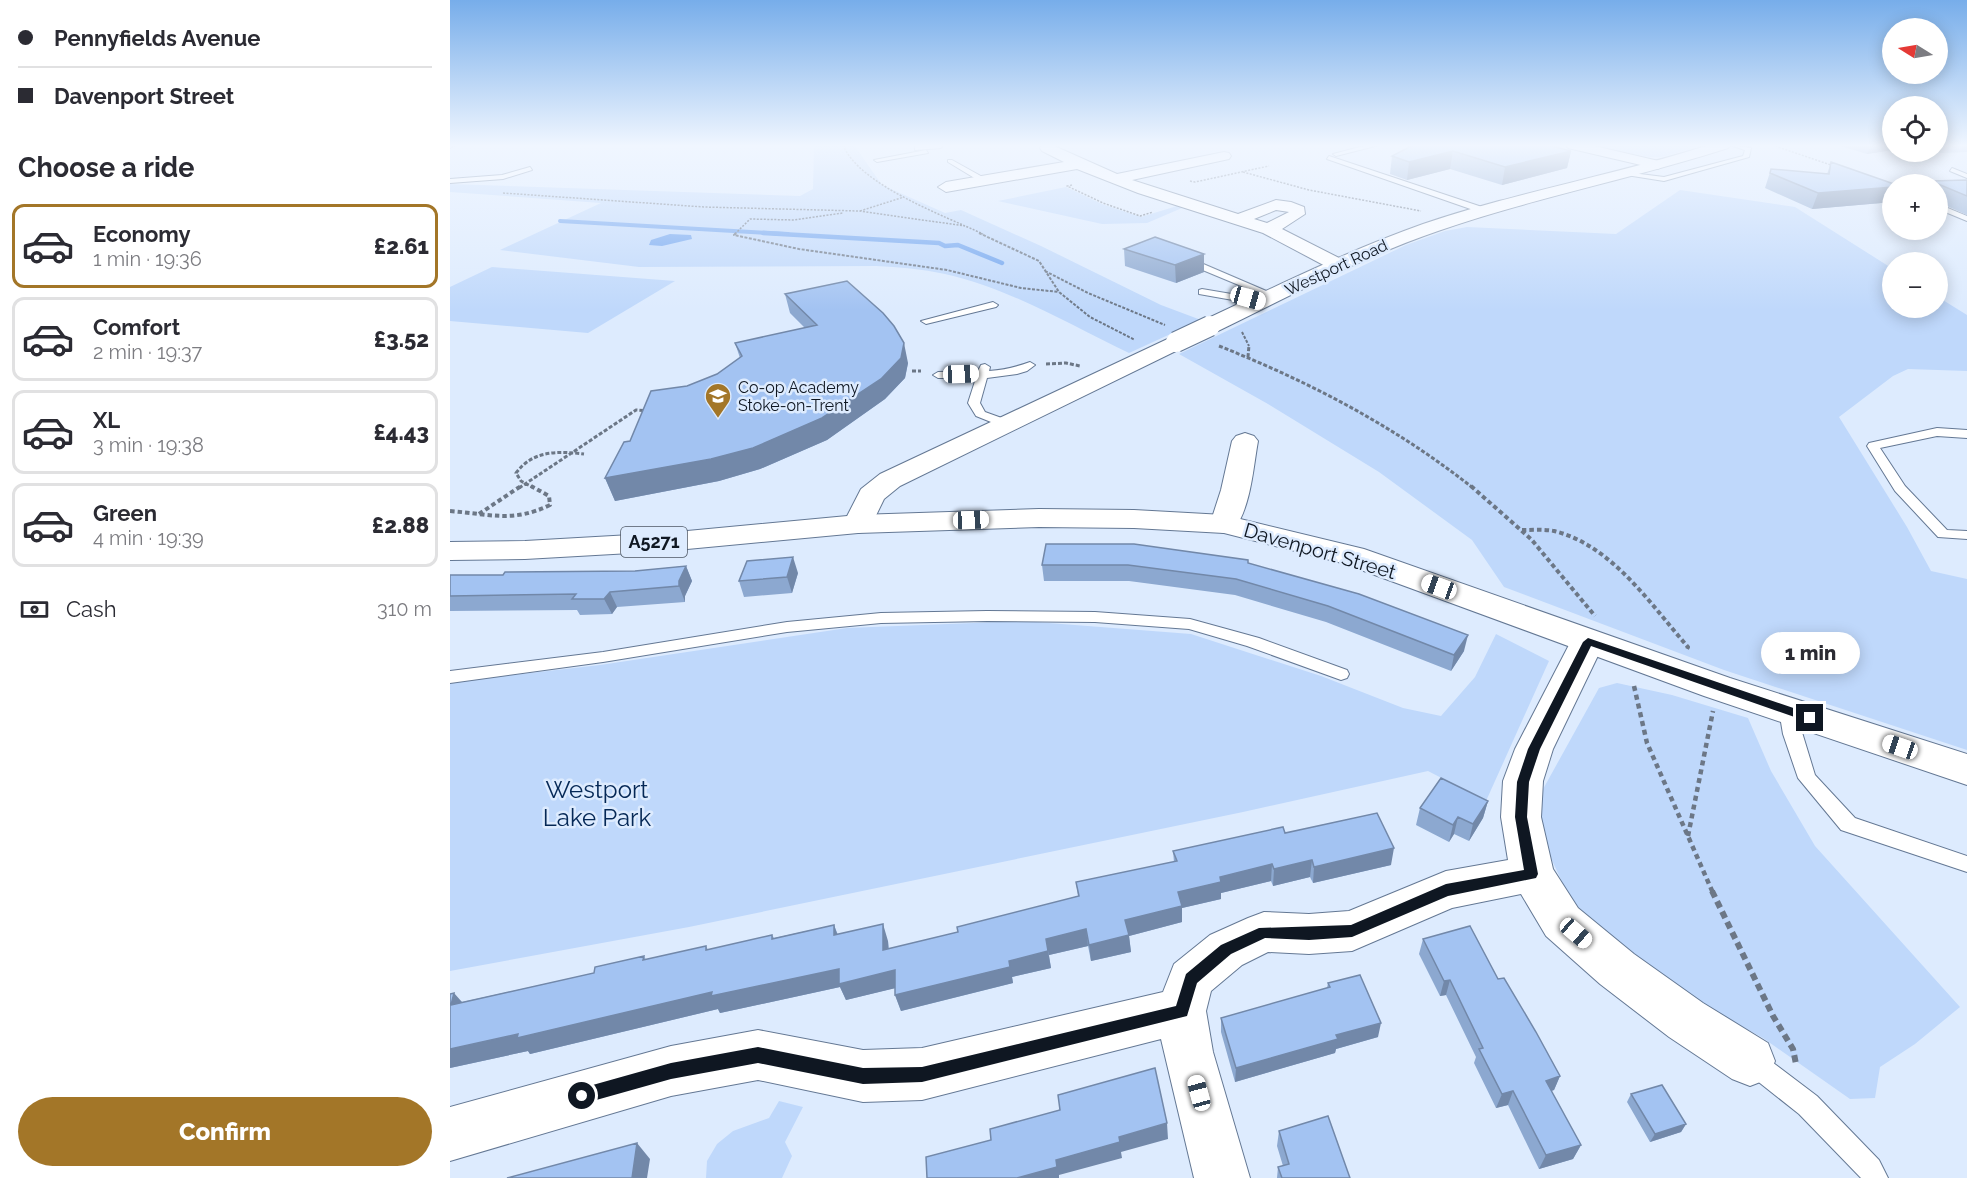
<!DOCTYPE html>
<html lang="en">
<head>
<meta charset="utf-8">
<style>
  body { margin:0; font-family:Raleway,sans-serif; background:#f2f2f3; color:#2b2b33; height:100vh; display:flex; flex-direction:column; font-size:22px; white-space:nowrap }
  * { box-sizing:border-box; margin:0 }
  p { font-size:20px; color:#7c7c81 }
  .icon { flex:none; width:33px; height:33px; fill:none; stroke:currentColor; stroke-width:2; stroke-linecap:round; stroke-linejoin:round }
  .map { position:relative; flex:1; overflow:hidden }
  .details { display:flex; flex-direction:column; background:#fff; width:450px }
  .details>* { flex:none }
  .hud { display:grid; align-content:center; height:132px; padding:0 18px; background:#fff }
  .needle { width:39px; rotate:281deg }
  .buttons { position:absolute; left:1432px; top:18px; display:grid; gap:12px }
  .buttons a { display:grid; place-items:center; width:66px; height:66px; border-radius:50%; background:#fff; box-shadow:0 3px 15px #0003; font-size:30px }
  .end { position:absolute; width:27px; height:27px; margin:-14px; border:8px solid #0f1722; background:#fff; box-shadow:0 0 0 3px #fff }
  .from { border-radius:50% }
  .bubble { position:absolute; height:42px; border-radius:21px; background:#fff; box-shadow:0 3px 15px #0003; font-size:20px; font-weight:800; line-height:42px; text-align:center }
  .car { position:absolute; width:18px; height:36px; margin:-18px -9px; border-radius:8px; box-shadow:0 0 4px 2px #0007; background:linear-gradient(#fff 24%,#345 0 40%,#fff 0 76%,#345 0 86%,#fff 0) }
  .hud b { display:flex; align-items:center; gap:21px; height:57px; font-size:22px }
  .hud b+b { border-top:2px solid #e1e1e2 }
  .hud i { width:15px; height:15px; background:#2b2b33 }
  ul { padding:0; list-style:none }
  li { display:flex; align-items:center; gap:18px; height:84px; margin:0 12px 9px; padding:0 6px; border:3px solid #e1e1e2; border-radius:12px }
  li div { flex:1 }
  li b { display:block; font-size:22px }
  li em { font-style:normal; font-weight:800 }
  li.active { border-color:#a37628 }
  li>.icon { width:54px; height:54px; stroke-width:1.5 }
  h2 { padding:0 18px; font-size:27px; line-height:72px }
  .pay { display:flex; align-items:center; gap:15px; height:66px; padding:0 18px; font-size:22px }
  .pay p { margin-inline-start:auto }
  .button { display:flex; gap:12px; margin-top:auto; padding:12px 18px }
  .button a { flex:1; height:69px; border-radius:36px; background:#a37628; color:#fff; font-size:24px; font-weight:800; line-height:69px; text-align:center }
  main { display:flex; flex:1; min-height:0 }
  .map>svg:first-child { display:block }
  .green { fill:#bfd8fb }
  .water { fill:#6da2ee }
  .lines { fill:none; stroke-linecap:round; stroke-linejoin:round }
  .stream-far1 { stroke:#6da2ee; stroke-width:4 }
  .stream { stroke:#6da2ee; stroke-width:4.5 }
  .lane-casing { stroke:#647894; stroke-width:2 }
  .street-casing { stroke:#647894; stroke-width:2 }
  .secondary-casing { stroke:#647894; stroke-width:2 }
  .primary-casing { stroke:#647894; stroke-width:2 }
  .path-far5 { stroke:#6c7786; stroke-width:1.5; stroke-dasharray:2 1.5; stroke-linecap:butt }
  .path-far4 { stroke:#6c7786; stroke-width:2; stroke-dasharray:3 1.5; stroke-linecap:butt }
  .path-far3 { stroke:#6c7786; stroke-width:3; stroke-dasharray:4 2; stroke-linecap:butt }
  .path-far2 { stroke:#6c7786; stroke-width:4; stroke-dasharray:4.5 3; stroke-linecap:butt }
  .path-far1 { stroke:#6c7786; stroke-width:4.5; stroke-dasharray:5 4; stroke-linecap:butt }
  .path { stroke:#6c7786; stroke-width:6; stroke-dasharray:7 4.5; stroke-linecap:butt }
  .lane { fill:#fff; fill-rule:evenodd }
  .street { fill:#fff; fill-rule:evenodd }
  .secondary { fill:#fff; fill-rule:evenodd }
  .primary { fill:#fff; fill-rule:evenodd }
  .secondary-bridge-casing { stroke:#647894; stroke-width:22; stroke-linecap:butt }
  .secondary-bridge { stroke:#fff; stroke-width:20 }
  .wall { fill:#8ca8d0 }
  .shaded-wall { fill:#7288a9 }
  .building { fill:#a3c3f2; stroke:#7288a9; stroke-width:1.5 }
  .route { fill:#0f1722 }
  .labels { text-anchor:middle; stroke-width:5; stroke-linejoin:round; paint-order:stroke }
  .far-street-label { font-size:16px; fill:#0f1722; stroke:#ddebfe }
  .far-poi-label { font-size:16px; fill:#0f1722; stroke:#ddebfe; text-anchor:start }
  .shield { fill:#ddebfe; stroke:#4d5764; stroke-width:1.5 }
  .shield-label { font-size:18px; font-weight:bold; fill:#0f1722 }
  .street-label { font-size:20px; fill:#0f1722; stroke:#ddebfe }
  .near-park-label { font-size:24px; fill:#052856; stroke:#ddebfe }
</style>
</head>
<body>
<main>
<section class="details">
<div class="hud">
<b><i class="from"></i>Pennyfields Avenue</b>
<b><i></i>Davenport Street</b>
</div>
<h2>Choose a ride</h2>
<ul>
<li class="active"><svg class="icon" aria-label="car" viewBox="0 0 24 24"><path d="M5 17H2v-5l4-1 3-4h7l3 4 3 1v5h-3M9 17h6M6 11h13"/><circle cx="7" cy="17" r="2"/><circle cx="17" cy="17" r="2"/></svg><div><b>Economy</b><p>1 min · 19:36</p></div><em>£2.61</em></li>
<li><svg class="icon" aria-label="car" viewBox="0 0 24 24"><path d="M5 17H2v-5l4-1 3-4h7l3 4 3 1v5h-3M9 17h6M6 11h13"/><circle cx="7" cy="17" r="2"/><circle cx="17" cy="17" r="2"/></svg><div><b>Comfort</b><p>2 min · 19:37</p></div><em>£3.52</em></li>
<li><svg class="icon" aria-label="car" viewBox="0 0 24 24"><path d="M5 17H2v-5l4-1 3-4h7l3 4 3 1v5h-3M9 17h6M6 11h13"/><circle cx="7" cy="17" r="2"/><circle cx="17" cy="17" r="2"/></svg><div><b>XL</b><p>3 min · 19:38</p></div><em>£4.43</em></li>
<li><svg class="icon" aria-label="car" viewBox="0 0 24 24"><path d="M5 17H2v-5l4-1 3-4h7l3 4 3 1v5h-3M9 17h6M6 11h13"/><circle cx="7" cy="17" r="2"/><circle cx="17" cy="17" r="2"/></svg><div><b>Green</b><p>4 min · 19:39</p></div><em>£2.88</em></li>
</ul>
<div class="pay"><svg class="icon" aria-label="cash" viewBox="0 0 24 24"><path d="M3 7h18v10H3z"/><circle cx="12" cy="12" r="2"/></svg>Cash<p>310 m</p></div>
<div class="button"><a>Confirm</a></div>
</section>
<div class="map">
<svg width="1517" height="1178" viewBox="0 0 1517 1178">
  <rect width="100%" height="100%" fill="#ddebfe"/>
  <path class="green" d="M364,145H404L432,185L495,213L511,210L591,246L711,305L751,320L679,353C620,325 559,288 495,274C472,269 449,267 426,266L189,267L50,250L151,203L0,192V184L350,196L363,189Z
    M1137,145H1255L1211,157H1200Z
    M616,187L652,204L691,217L727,206L732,208L697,223L652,224L548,201Z
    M1230,190L1345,207L1443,269V308H1488V297L1517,315V371L1458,369L1443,376L1389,417L1457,527L1481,571L1517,579V750L1274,670L1054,587L1022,540L929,472L818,404L729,354L956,245L995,231L1017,227L1166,234Z
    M42,267L225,281L138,333L0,321V287Z
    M573,621L741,634L871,676L953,708L991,716L1025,677L1046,634L1099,661L1036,801L978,771L793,812L239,927L0,971V682L150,665L397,628Z
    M1167,683L1222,695L1298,718L1321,771L1365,846L1510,1007L1465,1044L1430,1067L1425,1098L1400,1099L1313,1038L1218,985L1148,930L1121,901L1093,841L1089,814L1092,791L1149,688Z
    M329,1101L353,1107L335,1142L342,1156L332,1178H256L257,1161L267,1144L283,1131L319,1118Z"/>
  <path class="water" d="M220,234L241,235L242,239L212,246L199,245L201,240Z"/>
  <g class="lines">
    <path class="stream-far1" d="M110,221L338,234"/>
    <path class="stream" d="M313,233L489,243L495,246L508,245L552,263"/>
    <g class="lane-casing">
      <path id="lane" d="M0,145H5L0,148Z
        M918,145H929L886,156L883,154Z
        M1280,145L1301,148L1299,157L1214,181L1170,174L1174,172L1214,177L1293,156L1295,150Z
        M476,150L478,153L427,162L424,160Z
        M879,156L1038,209L1039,211L1032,213L877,159Z
        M498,160H502L538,180L531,182L498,162Z
        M80,167L82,170L53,179L0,183V179L52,175Z
        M1502,168L1517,174V178L1500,171Z
        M1488,204L1517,216V221L1488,209Z
        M731,257H737L828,296L820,298L731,261Z
        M752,289L811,299L816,302L811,305L749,294V290Z
        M543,302L548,305L546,307L476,324L471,321Z
        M580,362L585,365L577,371L567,374L537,378L530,403L535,412L560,421V427L556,428L526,416L518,403L526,378H488L483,375L488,372L528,371L531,365L535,364L540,367L539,371C555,370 566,367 580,362Z
        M1487,428L1517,430V438L1487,436L1430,448L1455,486L1497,530L1517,531V539L1488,537L1445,491L1417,446L1419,443Z
        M537,611L645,612L740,619L809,638L897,670L899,674L897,678L891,680L797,646L739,629L645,622L537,621L431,623L337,632L153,662L0,683V671L153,652L337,622L431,613Z
        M1338,704L1344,706L1365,775L1405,818L1517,856V872L1391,830L1348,778L1333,734L1329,710L1332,706Z
        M1305,1052L1314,1056L1367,1096L1429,1160L1438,1178H1411L1349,1114L1296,1072L1293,1064L1296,1056Z"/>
    </g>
    <g class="street-casing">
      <path id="street" d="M465,145H493L491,148L465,150Z
        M592,145H602L667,174L774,152L779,153L781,156L779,159L682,180L788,214L826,200L841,202L854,207L855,214L832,229L895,261L897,265L895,269H881L813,233L688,193L627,169L496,192L488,187L496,182L614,162L592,151L590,148ZM826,210L839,212L817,223L804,219Z
        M1116,145H1140L1213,162L1215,165L1208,169L1118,148Z
        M795,433L804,436L808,441C803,469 801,506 784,530L774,533L764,530L760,524L771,490L782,441L786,436Z
        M1138,630L1150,633L1155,641L1103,749L1093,781L1091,817L1103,869L1128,908L1184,954L1253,1003L1318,1043L1325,1061L1318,1079L1300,1086L1282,1079L1219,1037L1150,984L1096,936L1071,894L1002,908L902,951L859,954L818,952L792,965L761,991L756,1011L763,1052L800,1178H744L711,1039L472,1100L413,1102L308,1080L221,1096L0,1161V1107L221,1046L308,1030L413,1050L472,1048L713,992L724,964L760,935L798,918L814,912L859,914L899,911L996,871L1058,860L1051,817L1053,781L1065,749L1121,641L1126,633Z"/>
    </g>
    <g class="secondary-casing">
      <path id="secondary" d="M1259,145H1280L1278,148C1182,179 1083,198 988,231C912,257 840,296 768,331L760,333L752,331L749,326L752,321C825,287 897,251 973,224C1067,192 1165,175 1259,145Z
        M726,335L734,337L737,342L734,347L450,486L434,499L419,530L408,533L397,530L393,524L411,489L430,474Z"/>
    </g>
    <g class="primary-casing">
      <path id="primary" d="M589,509L684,510L774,515L914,549L1280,678L1517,754V785L1254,696L892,563L774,533L684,528L589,527L408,533L216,551L75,559L0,560V542L75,541L216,533L408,515Z"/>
    </g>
    <path class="path-far5" d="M393,145C409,185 495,216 533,234
      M1322,145L1384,166
      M793,172L859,190L971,211
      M740,181L745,182L819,166
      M622,185L617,186L653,203L690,216L703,212
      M53,193L254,207L409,211L515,226
      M410,211L454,197
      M285,234L300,219L344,220L393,213"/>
    <path class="path-far4" d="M286,233L284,235L349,249L497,270L571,288L609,292
      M529,233L589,261L609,292L640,317L685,340
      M595,271L638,293L715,325
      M792,332L799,346"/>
    <path class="path-far3" d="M769,346C860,382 946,427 1023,488
      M798,357L799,345
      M596,364L616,363L630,366
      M462,371H471
      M69,488L186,410L198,411
      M84,488L71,481L66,473C83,450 108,451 134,454"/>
    <path class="path-far2" d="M1021,486L1081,539L1145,616
      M0,511C39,514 63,523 100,505L99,496L81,486
      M29,514L71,486
      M1072,530C1082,530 1094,529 1104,531C1162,545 1201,605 1238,647L1237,649"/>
    <path class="path-far1" d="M1184,686L1197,743L1263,893
      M1238,836L1263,711"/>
    <path class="path" d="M1262,891L1323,1016L1343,1049L1346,1064"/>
    <use href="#lane" class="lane"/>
    <use href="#street" class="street"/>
    <use href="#secondary" class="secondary"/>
    <use href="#primary" class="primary"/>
    <g class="secondary-bridge-casing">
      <path id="secondary-bridge" d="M726,342L760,326"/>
    </g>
    <use href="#secondary-bridge" class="secondary-bridge"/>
  </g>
  <path class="wall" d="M963,145L1121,151L1117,168L1052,185L1000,169L957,180L940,174L942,156Z
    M1387,145H1443V150L1417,154Z
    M1488,145H1517V152L1469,154L1462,152H1488Z
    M1381,162L1443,202L1362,209L1315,188L1321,169L1377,174Z
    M1517,180V215L1488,202V184H1480L1481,181Z
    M674,249L754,272L726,283L675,266Z
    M335,294L458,363L455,378L435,399L377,440L310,469L269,481L165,501L155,478L180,441L237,386L267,374L290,358L285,343L355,328L340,313Z
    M798,560V563L1014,651L1001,671L876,622L785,595L679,581H594L592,565Z
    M236,566L242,581L235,596V602L167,607L162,614L130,615L127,610L0,611V575H53L185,571Z
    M348,573L342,593L294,597L289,581Z
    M1038,801L1033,818L1019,841L1004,834L999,842L966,825L970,808Z
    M835,833L941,865L863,883L860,877L823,886L821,881L771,893V899L732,908V922L679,936L681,952L641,961L638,946L599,955L601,968L562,977L563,983L451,1011L445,995V988L396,1000L390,987L270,1013L268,1009L80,1054L78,1051L0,1068V994L12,1002L144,973L194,956L196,960L256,946L258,950L322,935L324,938L384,925L388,935L438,941L439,949L508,932L628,896L626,882L724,862L723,851Z
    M973,939L1048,979L1110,1076L1104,1090L1101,1091L1131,1145L1123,1159L1089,1169L1058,1105L1046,1108L1024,1063L1026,1057L996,995L990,996L969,954Z
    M878,983L928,1037L886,1049L885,1053L785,1082L771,1032V1018L877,988Z
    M1181,1094L1236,1124L1231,1132L1200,1142L1177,1102Z
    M829,1131L900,1178H827L828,1167L833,1166L827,1146Z"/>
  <path class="shaded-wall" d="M1421,145H1443V150L1417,154Z
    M1003,151L1000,169L957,180L959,162Z
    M1121,151L1117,168L1052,185L1055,167Z
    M1443,187V202L1362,209L1368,193Z
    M754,254V272L726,283L725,265Z
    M454,343L458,363L455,378L435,399L377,440L310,469L269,481L165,501L155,478Z
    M343,557L348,573L342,593L337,577Z
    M236,566L242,581L235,596V602L229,586V581Z
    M160,592L167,607L162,614L154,599Z
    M1018,635L1014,651L1001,671L1004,655Z
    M1038,801L1033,818L1019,841L1023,824Z
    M1008,817L1004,834L999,842L1003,825Z
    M944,848L941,865L863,883L864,867Z
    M862,860L860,877L823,886L824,869Z
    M822,864L821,881L771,893V899L732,908V922L679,936L681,952L641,961L639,945L675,920L728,892L770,877Z
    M433,924L438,941L439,967L433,950Z
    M384,925L390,942L384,935Z
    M636,929L638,946L599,955L596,939Z
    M598,951L601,968L562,977L563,983L451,1011L445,995L559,961Z
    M389,969L445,970L450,987L396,1000L390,987L270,1013L268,1009L80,1054L78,1051L0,1068V1049L262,992Z
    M1000,980L996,995L990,996L994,981Z
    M4,993L19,1010L1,1005Z
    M931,1023L928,1037L886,1049L885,1053L785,1082L786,1068L886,1035Z
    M1110,1076L1104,1090L1089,1095L1096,1081Z
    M1063,1091L1058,1105L1046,1108L1052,1094Z
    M717,1123L718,1139L671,1152L672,1158L609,1175V1178H567L606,1160L669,1137Z
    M1236,1124L1231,1132L1200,1142L1205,1134Z
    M187,1143L200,1159L197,1178H182Z
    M1131,1145L1123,1159L1089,1169L1096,1155Z"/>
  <path class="building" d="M963,145H1098L1121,151L1055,167L1003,151L959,162L942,156Z
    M1381,162L1444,184H1443V187L1368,193L1320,173L1321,169L1379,174Z
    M1517,180V196L1481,181Z
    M705,237L754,254L725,265L674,249Z
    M397,281L433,313L444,326L454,343L451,358L431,379L372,418L303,448L261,459L155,478L174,442L180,441L201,391L237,386L267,374L292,356L285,343L367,325L335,294Z
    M596,544H684L798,560V563L909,594L1018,635L1004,655L878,606L786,579L678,565H592Z
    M343,557L337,577L289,581L297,561Z
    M236,566L229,581V586L160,592L154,599H122L126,594L0,596V575H53L55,572L185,571Z
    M991,778L1038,801L1023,824L1008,817L1003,825L970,808Z
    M927,813L944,848L864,867L862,860L824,869L822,864L770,877L771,882L728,892L732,906L675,920L679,935L639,945L636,929L596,939L598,951L559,961L560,967L445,995V970L389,984V969L261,996L262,992L67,1038L68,1034L0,1049V994L4,993L1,1005L144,973L145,967L194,956L193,960L256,946V950L322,935V939L384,925V935L433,924V950L508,932L507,927L629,896L626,882L727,861L723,851L833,827L835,833Z
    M1020,926L1048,979L1054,978L1086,1032L1110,1076L1096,1081L1131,1145L1096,1155L1063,1091L1052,1094L1029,1049L1033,1048L1000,980L994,981L973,939Z
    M910,975L931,1023L886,1035L888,1039L786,1068L771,1018L880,987L878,983Z
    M705,1068L717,1123L669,1137L670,1142L606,1160L607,1167L567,1178H477L476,1157L541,1140L540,1129L610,1110L608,1095Z
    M1212,1085L1236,1124L1205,1134L1181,1094Z
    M878,1116L900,1178H832L828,1167L839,1164L829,1131Z
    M187,1143L182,1178H57Z"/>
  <linearGradient id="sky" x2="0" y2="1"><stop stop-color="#77adea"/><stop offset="0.47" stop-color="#f0f6ff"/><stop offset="1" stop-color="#f0f6ff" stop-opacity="0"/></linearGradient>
  <rect width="1517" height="310" fill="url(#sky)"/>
  <path class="route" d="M1138,638L1364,715L1366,718L1360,722L1356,721L1141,646L1090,749L1079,782L1077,817L1088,874L1086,878L998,896L902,937L859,940L815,938L781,954L747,983L737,1016L472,1082L413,1084L308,1063L221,1079L132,1104L127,1102L124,1096L127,1091L132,1088L221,1063L308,1047L413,1068L472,1067L726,1006L736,974L771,945L809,928L901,925L996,884L1074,870L1065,817L1067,782L1078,749L1133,642Z"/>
  <defs>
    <g id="school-pin" transform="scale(1.35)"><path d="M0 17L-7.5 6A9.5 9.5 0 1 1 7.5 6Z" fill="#a37628" stroke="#ddebfe"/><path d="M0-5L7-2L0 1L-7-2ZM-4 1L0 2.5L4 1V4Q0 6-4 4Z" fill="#fff"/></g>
  </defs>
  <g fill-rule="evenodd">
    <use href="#school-pin" x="268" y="396"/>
  </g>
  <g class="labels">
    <g class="far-street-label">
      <text transform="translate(886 267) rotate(-25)" y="6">Westport Road</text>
    </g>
    <g class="far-poi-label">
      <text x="288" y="393">Co-op Academy<tspan x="288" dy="18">Stoke-on-Trent</tspan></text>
    </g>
    <rect class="shield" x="171" y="527" width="66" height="30" rx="4.5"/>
    <g class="shield-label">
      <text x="204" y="548">A5271</text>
    </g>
    <g class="street-label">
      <text transform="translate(870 551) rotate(16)" y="7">Davenport Street</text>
    </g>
    <g class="near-park-label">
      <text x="147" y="798">Westport<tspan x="147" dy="28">Lake Park</tspan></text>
    </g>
  </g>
</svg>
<div class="buttons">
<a><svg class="needle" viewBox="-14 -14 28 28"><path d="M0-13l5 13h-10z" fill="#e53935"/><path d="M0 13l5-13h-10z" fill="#7c7c81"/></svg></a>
<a><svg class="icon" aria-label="locate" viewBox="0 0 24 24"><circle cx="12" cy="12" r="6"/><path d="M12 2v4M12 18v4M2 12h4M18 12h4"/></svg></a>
<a>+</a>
<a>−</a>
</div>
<i class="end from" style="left:132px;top:1096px"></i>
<i class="end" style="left:1360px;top:718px"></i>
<div class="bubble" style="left:1311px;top:632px;width:99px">1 min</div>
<i class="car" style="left:798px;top:298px;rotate:106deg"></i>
<i class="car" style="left:511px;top:374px;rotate:88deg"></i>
<i class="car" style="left:521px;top:520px;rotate:88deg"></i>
<i class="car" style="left:989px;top:587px;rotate:290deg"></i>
<i class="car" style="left:1450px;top:747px;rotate:289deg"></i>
<i class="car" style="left:1126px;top:933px;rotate:131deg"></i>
<i class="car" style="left:749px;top:1093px;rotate:345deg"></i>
</div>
</main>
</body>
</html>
